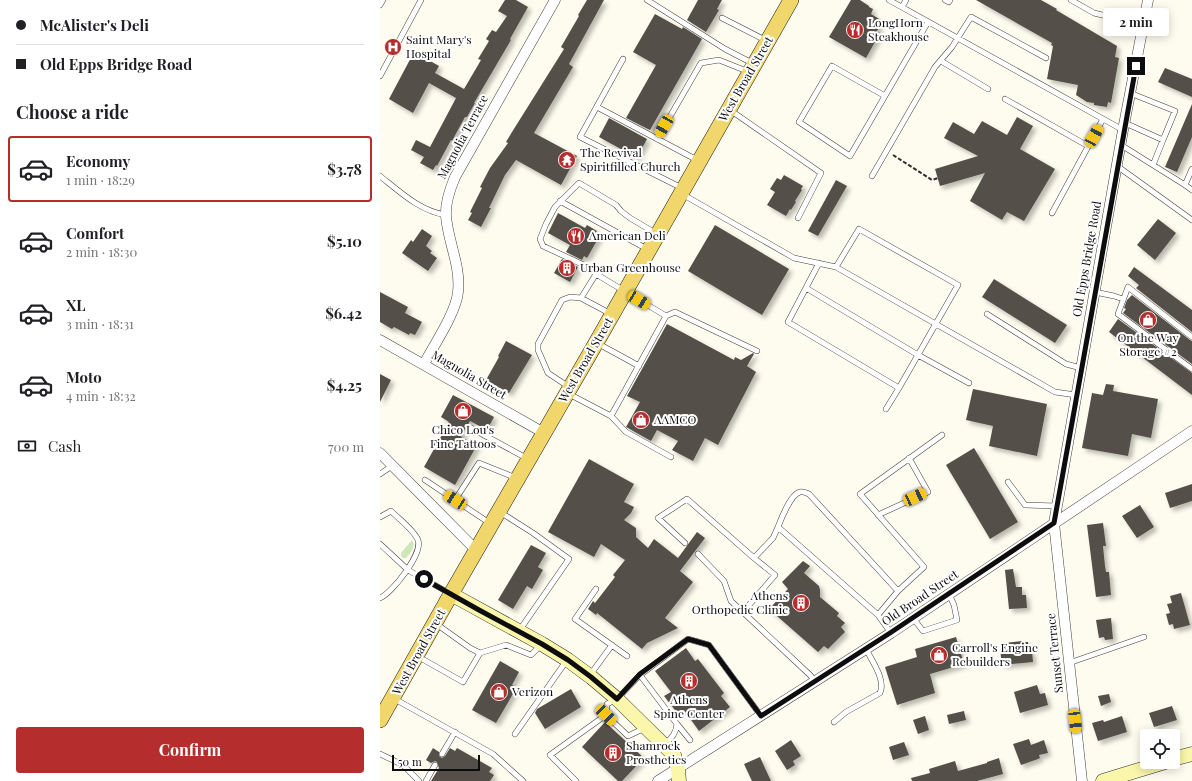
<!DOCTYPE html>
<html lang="en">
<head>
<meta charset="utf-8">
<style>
  body { margin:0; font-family:"Playfair Display",serif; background:#f6f6f6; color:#202124; height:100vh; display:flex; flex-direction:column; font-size:15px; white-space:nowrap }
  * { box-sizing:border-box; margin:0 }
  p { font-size:13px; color:#757577 }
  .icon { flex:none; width:22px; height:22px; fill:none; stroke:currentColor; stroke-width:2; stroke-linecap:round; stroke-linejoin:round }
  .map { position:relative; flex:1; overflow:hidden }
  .panel { display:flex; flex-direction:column; background:#fff; width:380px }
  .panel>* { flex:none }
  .hud { display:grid; align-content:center; height:88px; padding:0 16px; background:#fff }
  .buttons { position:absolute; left:760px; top:729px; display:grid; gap:8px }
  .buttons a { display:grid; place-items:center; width:40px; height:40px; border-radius:4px; background:#fff; box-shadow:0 2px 10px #0003; font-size:20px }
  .scale { position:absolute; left:12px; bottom:10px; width:88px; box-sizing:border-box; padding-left:4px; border:2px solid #0d0d0d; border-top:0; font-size:11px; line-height:14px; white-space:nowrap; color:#0d0d0d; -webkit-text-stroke:3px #fff; paint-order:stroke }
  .end { position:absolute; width:18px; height:18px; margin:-9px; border:5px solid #0d0d0d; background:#fff; box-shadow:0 0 0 2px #fff }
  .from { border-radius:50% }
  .bubble { position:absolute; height:28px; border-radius:4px; background:#fff; box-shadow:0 2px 10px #0003; font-size:13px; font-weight:700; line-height:28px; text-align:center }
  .car { position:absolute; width:12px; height:24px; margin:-12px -6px; border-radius:5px; box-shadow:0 0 3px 1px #0007; background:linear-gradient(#f5c518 24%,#345 0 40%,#f5c518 0 76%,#345 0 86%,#f5c518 0) }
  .hud b { display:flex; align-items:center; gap:14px; height:38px; font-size:15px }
  .hud b+b { border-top:1px solid #e0e0e0 }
  .hud i { width:10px; height:10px; background:#202124 }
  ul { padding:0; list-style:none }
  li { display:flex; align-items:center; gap:12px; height:66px; margin:0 8px 6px; padding:0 8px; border:2px solid transparent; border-radius:4px }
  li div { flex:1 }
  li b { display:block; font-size:15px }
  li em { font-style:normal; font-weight:700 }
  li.on { border-color:#b52e2d }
  li>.icon { width:36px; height:36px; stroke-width:1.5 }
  h2 { padding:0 16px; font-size:18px; line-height:48px }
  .pay { display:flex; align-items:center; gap:10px; height:44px; padding:0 16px; font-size:15px }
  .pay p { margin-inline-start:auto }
  .cta { display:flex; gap:8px; margin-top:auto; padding:8px 16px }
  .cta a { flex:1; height:46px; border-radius:4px; background:#b52e2d; color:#fff; font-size:16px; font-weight:700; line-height:46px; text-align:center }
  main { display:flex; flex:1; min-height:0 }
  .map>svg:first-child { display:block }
  .green { fill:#cee6b9 }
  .building { fill:#554f4a; filter:url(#shadow) }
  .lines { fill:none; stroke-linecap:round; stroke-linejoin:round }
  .lane-casing { stroke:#404040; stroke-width:6 }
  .street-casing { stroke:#404040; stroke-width:11 }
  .secondary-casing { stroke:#2f2f2f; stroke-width:15 }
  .primary-casing { stroke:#1e1e1e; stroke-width:16 }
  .path { stroke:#2f2f2f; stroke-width:2; stroke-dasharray:4 2; stroke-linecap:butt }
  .lane { stroke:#fff; stroke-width:5 }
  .street { stroke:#fff; stroke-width:10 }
  .secondary { stroke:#faf6ac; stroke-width:14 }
  .primary { stroke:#f1d76b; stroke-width:15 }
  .route { stroke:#0d0d0d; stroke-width:5 }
  .labels { text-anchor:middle; stroke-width:4; stroke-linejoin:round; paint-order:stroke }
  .poi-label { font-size:12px; fill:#0d0d0d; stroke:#fff; text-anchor:start }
  .street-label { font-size:12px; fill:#0d0d0d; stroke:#fff }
</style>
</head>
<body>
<main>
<section class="panel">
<div class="hud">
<b><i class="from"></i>McAlister's Deli</b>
<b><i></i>Old Epps Bridge Road</b>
</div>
<h2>Choose a ride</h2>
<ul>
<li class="on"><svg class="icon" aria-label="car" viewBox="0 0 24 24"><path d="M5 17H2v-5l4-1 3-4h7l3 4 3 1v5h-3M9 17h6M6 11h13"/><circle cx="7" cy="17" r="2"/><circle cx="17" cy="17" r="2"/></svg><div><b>Economy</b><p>1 min · 18:29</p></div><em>$3.78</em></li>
<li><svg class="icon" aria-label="car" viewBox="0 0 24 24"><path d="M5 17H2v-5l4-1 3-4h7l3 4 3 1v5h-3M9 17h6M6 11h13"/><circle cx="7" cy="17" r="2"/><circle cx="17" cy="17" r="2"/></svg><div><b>Comfort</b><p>2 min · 18:30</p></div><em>$5.10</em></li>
<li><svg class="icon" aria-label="car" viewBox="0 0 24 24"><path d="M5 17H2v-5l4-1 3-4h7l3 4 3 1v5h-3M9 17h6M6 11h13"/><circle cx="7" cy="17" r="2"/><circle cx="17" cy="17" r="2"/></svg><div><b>XL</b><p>3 min · 18:31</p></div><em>$6.42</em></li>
<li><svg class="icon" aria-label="car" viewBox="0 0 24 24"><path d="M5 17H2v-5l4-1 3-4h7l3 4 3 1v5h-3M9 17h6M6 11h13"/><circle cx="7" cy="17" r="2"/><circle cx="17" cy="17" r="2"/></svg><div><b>Moto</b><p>4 min · 18:32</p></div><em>$4.25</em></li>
</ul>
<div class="pay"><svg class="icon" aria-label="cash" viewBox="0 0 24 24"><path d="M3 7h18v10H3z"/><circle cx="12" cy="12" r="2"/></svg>Cash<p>700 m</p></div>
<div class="cta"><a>Confirm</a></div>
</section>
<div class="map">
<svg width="812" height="781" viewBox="0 0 812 781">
  <defs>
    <filter id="shadow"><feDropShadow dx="3.5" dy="3.5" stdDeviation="2" flood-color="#0004"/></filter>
  </defs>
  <rect width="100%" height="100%" fill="#fefcee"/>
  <path class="green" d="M32,540C36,547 31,552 26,558H23L21,556V553Z"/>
  <path class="building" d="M125,0H136L148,7L130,39L131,40L94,103H95L87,117H85L72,141L71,140L57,166L56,165L53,170L40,163L44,157L31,150L36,140L50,147L76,98L49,83L33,113L9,99L34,52L59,66L55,73L84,89L101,60L98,59L109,41L106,39L112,30L116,32L127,16L118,11Z
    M207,0H224L189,64L193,67L154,133L197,156L181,185L136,160L125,175L109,208H111L101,227L88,220L92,213L90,212L102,188L100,187L110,168L128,143L126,142L132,132L184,49L181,47L199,16L198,15Z
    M318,0H342L337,9L339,10L326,32L307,20Z
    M471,0H480L489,6V7L493,9L491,14L501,20L497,28H499L497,31L500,33L486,58L449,37Z
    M596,0H661L677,9L676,10L737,46L735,57L739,58L731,103L728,102L727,107L714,105V103L707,102L696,95L698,85L667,79L673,46L671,45L672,43Z
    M275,14L302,29L303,27L322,39L270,130L246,118L276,65L253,52Z
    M785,68L812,79V97L778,82Z
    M812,104V137L797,172L785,167Z
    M637,117L653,126L640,149L675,169L644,221L627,212L622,220L590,201L605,173L560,186L555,169L598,156L564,138L573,122L594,134L602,121L627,135Z
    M229,118L267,139L257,158L219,137Z
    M404,175L423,186L421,189L422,190L415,201L416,202L411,210L410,209L406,216L387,205L395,192L390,189L397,178L401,180Z
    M456,180L467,186L438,236L428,231Z
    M178,213L205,228L207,225L217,231L216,232L218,233L217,236L219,237L207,258L204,256L202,260L186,252L190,245L168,233Z
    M778,219L796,233L775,260L757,245Z
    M335,225L409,269L382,315L308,271Z
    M42,229L52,236L46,246L52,251L50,253L57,258L48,271L22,253L31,240L33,242Z
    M182,259L198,267L190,282L174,273Z
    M754,267L812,310V332L756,288L759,285L748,276Z
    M614,279L687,325L675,343L602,297Z
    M0,292L28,307L25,313L42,322L35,335L30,333L29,335L14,327L12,329L0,322Z
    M752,295L810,340L812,341V364L743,313L746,309L744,308L747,300Z
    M738,319L812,373V395L729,332Z
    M287,324L354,360L355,357L361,360L373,353L374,354L367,366L376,372L338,445L325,438L313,461L292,450L298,441L277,430L271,441L246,427L260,402L247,396Z
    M126,341L152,355L129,393L106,380L119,357L118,356Z
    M0,374L11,380L0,402Z
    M726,384L734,385L733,391L778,399L771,438L752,434L748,456L702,448L712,393L723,395Z
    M593,389L667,404L657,456L609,446L613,426L586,420Z
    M73,395L114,417L107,430L90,421L81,437L97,445L75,485L44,467L69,422L61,417Z
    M594,448L638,522L610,539L566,465Z
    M209,459L254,484L244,502L254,507L251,513L244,520L256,528V537L268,548L274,539L298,558L317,532L325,538L300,571L313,582L285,618L298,628L267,643L262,649L217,613L216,615L208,609L213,601L215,603L235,577L233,575L245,560L221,544L214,557L168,532Z
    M812,484V501L790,508L785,493Z
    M760,505L774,527L757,538L742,516Z
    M723,523L726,546H723L725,566L726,572H729L731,595L716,597L707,525Z
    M151,545L166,553L158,567L163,570L152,589L147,586L133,609L118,600Z
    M423,561L430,566L424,573L439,586L440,590V597L459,613L457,616L465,623L461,627L465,632L448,649L444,646L438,652L389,609L408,589L402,582Z
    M633,569L636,587H642V595H646L647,608L629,609L625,570Z
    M801,593L810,625L794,629L793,624L789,625L786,614L790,613L787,604L792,603L790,596Z
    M731,618L733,639L725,640L724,637L719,638L716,620Z
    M576,637L584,664L550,674L555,693L517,705L505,667L537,657L535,649Z
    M642,641V642H648L649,651H652L653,662L622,665L620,649H625V643Z
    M306,648L315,661L318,659L344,693L341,696L350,707L319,731L304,710L298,714L284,696L291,692L275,671Z
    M120,661L139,672L132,685L137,687L116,723L92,710Z
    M657,685L660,694L665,693L668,705L640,713L634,692Z
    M191,689L201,707L165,729L155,713L157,709Z
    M729,694L731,702L721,706L718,696Z
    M792,706L797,720L774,727L769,713Z
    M584,711L586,720L569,724L567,715Z
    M545,716L549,730L538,734L533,720Z
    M742,716L747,732L718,741L712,723L723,720L724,722Z
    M225,722L264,758L242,781H238L202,747Z
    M649,739L651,745L664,740L668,753L659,755L660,758L658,759L641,765L633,744Z
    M411,740L421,756L413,761L415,765L407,770L395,751Z
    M524,742L529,755L513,760L509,747Z
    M53,748L59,752V756L62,758L65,756L70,748L75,751L77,748L112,768L109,772L114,775L110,781H51L59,768L57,762L55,761L51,763L46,760Z
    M380,757L384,766L391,781H372L364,764Z
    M619,758L623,774L597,781H532L531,778L550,773L549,769L575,761L578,771L607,763V762Z"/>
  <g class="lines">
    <g class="lane-casing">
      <path id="lane" d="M267,0L345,49L374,64
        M509,0L743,130
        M565,0L569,2L570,0
        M691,0L714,13L763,25
        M0,5L3,0
        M522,7L526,0
        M342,18L387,41
        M243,59L200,137L302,188
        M561,61L608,89
        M0,76L41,0
        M505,96L452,66L419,122L470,156L548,22
        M625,99L708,146
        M217,107L319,161
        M350,110L441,173L418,218
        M745,123L783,140L795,111L750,93
        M277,139L321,63L339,60L369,72
        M741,145L805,185L812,169
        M773,165L783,140
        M737,166L812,220
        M0,176C20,192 40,211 66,215
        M492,176L555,67L572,47L591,17L666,58
        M805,185L812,190
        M302,194L414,258L456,267L675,392L696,395
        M180,201L267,249
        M672,213L723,119
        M277,234L250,218L241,211L236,205L199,183L175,207L166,224L160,239L163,246L208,267L216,274L286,316L295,312L377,351
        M439,263L408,322L519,388L578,285L479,229L456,267
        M426,288L538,355L589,383
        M715,292L734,296L743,299
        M201,298L216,274
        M607,314L686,364L701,368
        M812,337L748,287L738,314L812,369
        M217,343L259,366
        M189,387L168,373L158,350V344L182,300L190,297L201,298L231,314
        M189,394L231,416L286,316
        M506,409L519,388
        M231,416L246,432L291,457
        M91,428L148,459
        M0,474L12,466
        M45,480L111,524
        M628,482L645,505L677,506
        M75,500L99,463L136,478
        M120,512L153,533L189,559L139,631
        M498,515L548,492L529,458
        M0,517L11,511C19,519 34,530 38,540C43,554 12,593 0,598
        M305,543L278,518L307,499L374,558L393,538L398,527
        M0,544L28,570L69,593
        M318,554L344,581L351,601L430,675L435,681
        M216,589L195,619L247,656
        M518,591L544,567L480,494L562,435
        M363,612L395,575L374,558
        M498,615L518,591L429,494C426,493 423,491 420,492C411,494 401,519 398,527L498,615L511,633
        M533,618L543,631L577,620L574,605L569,594
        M100,653L126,645L151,655L161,645
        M37,656L83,682L100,653L90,648L55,623
        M689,663L764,637
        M210,675L232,645
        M260,675L297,724C296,733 292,738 285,744
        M13,698L113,754L143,781
        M454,722L466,712L500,693C506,680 492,661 486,649
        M297,724L310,740
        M265,728L248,736L226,715L227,704L237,699L260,675L308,639L329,645L381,716
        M135,734L187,660
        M0,754L23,765L39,781
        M62,754L75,732
        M46,781L55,765
        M196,781L170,755L226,715"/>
    </g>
    <g class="street-casing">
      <path id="street" d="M0,340L164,433
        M44,364C54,345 76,313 78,292C81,266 68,242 66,216C65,203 70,189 75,177L175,0
        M0,453L97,551
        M278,781L511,633L812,431
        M702,781L674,523L743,130L768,0"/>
    </g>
    <g class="secondary-casing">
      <path id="secondary" d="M71,594L162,644L188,660L211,677L237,699L294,755L298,769L299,781
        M793,759L812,754
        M723,781L785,762"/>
    </g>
    <g class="primary-casing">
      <path id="primary" d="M0,720L71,594L216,343L411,0"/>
    </g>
    <path class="path" d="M513,155L552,180L558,178"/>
    <use href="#lane" class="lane"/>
    <use href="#street" class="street"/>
    <use href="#secondary" class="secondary"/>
    <use href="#primary" class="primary"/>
  </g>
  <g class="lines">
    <path class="route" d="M44,579L99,610L162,644L188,660L211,677L237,699L260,674L308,639L329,645L381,716L510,633L674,523L756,66"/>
  </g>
  <defs>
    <g id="restaurant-disc" transform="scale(0.9)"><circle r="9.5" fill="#b52e2d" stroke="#fff"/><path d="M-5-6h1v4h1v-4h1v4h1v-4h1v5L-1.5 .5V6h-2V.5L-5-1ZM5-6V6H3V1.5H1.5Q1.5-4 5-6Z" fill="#fff"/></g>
    <g id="hospital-disc" transform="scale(0.9)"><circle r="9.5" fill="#b52e2d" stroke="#fff"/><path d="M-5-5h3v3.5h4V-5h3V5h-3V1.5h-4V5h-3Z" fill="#fff"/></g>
    <g id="temple-disc" transform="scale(0.9)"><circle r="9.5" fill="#b52e2d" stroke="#fff"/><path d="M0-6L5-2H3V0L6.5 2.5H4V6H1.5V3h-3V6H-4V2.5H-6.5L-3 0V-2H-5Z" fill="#fff"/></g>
    <g id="building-disc" transform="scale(0.9)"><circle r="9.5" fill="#b52e2d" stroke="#fff"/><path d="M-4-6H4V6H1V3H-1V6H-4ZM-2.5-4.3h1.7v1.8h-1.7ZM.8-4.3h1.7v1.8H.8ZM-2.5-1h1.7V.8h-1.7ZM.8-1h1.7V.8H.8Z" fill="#fff"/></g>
    <g id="shop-disc" transform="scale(0.9)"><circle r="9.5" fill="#b52e2d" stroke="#fff"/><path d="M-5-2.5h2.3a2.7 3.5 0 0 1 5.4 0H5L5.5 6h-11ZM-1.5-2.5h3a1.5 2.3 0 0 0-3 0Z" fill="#fff"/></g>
  </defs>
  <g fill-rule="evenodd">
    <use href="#restaurant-disc" x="475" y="30"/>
    <use href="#hospital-disc" x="13" y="47"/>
    <use href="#temple-disc" x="187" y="160"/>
    <use href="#restaurant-disc" x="196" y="236"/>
    <use href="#building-disc" x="187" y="268"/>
    <use href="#shop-disc" x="768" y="320"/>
    <use href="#shop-disc" x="83" y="411"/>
    <use href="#shop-disc" x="261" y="420"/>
    <use href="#building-disc" x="421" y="603"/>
    <use href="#shop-disc" x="559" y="655"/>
    <use href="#building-disc" x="309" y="681"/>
    <use href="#shop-disc" x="119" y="692"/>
    <use href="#building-disc" x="233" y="753"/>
  </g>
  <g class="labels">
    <g class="poi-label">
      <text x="488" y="27">LongHorn<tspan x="488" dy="14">Steakhouse</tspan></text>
      <text x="26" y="44">Saint Mary's<tspan x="26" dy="14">Hospital</tspan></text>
      <text x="200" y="157">The Revival<tspan x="200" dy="14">Spiritfilled Church</tspan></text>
      <text x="209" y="240">American Deli</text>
      <text x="200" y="272">Urban Greenhouse</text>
      <text x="768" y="342" text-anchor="middle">On the Way<tspan x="768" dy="14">Storage #2</tspan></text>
      <text x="274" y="424">AAMCO</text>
      <text x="83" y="434" text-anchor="middle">Chico Lou's<tspan x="83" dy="14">Fine Tattoos</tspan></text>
      <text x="408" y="600" text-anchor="end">Athens<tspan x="408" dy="14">Orthopedic Clinic</tspan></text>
      <text x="572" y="652">Carroll's Engine<tspan x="572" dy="14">Rebuilders</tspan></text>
      <text x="132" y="696">Verizon</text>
      <text x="309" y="704" text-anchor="middle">Athens<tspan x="309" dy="14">Spine Center</tspan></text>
      <text x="246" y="750">Shamrock<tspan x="246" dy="14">Prosthetics</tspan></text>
    </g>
    <g class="street-label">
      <text transform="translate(366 79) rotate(-60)" y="4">West Broad Street</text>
      <text transform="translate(83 137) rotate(-62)" y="4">Magnolia Terrace</text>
      <text transform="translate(707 259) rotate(-80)" y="4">Old Epps Bridge Road</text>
      <text transform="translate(206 360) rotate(-60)" y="4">West Broad Street</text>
      <text transform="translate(89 375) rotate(30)" y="4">Magnolia Street</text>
      <text transform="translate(540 598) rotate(-34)" y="4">Old Broad Street</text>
      <text transform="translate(39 652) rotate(-61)" y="4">West Broad Street</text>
      <text transform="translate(675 653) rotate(-96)" y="4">Sunset Terrace</text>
    </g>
  </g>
</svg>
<div class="buttons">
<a><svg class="icon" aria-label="locate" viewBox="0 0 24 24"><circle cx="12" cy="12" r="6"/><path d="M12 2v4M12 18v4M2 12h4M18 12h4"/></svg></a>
</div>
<div class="scale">50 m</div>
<i class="end from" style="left:44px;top:579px"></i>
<i class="end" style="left:756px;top:66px"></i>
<div class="bubble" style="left:723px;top:8px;width:66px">2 min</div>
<i class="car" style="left:284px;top:126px;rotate:210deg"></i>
<i class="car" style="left:714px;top:136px;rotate:29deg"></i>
<i class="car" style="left:259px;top:300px;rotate:121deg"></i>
<i class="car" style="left:535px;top:497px;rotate:65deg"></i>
<i class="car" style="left:75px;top:500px;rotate:303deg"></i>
<i class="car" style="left:226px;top:715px;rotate:134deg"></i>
<i class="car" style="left:695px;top:721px;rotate:174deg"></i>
</div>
</main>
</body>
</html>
